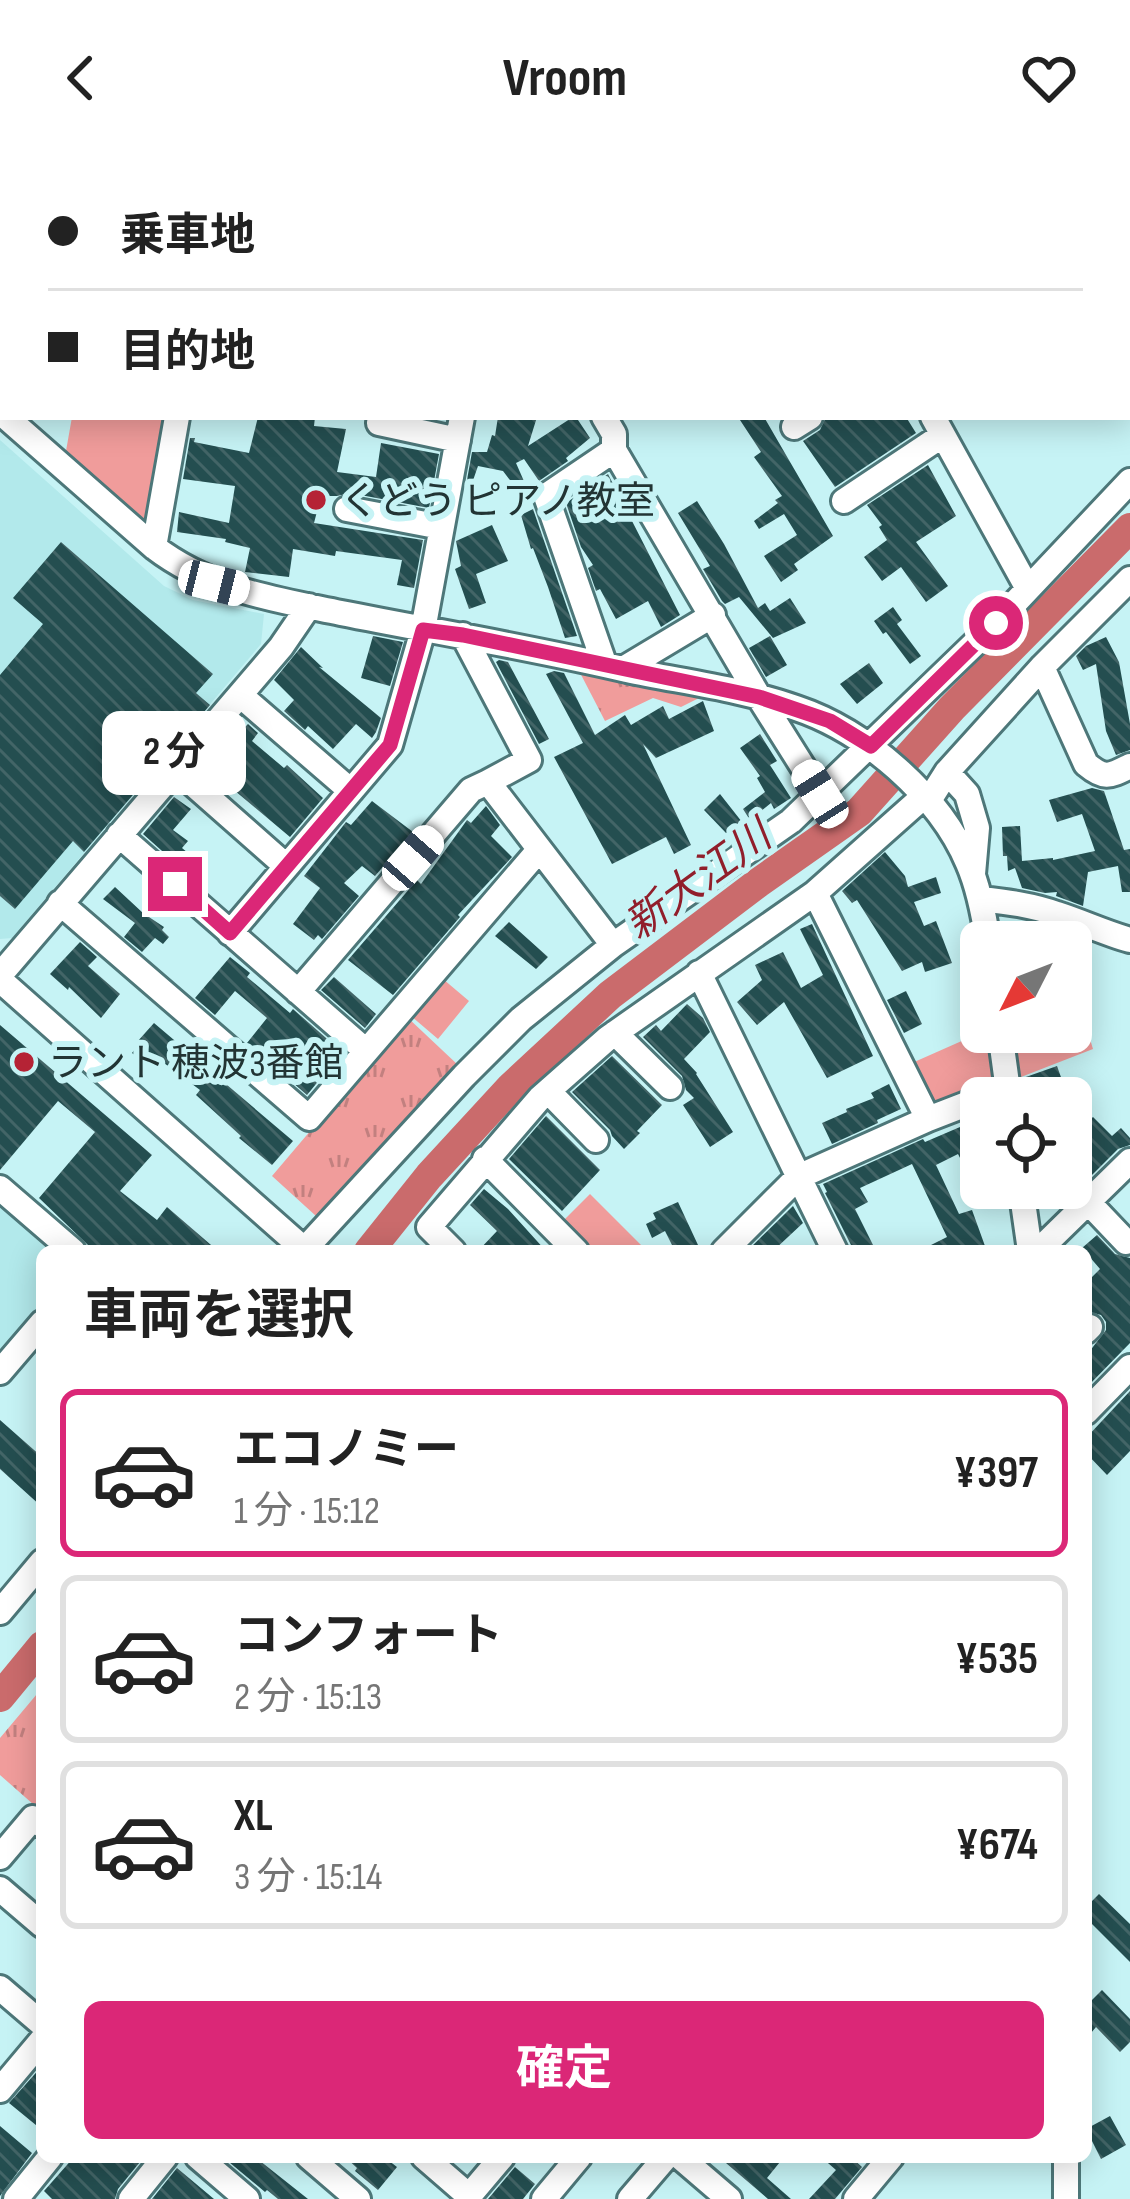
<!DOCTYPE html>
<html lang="ja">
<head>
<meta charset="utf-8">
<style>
  body { margin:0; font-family:"Sofia Sans Condensed","Noto Sans JP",sans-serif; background:#f2f2f2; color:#222; height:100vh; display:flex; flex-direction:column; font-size:45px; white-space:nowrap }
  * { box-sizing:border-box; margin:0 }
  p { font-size:39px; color:#767676 }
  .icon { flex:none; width:66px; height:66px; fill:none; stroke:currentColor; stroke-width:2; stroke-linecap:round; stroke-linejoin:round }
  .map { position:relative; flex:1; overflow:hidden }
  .drawer { position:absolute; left:36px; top:1089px; width:1056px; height:918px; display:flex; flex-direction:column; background:#fff; border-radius:18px; box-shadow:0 6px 30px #0003 }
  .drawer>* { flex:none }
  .guide { position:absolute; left:0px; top:0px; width:1131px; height:264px; box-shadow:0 6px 30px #0003; display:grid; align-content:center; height:264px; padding:0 48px; background:#fff }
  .needle { width:78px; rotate:228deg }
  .fabs { position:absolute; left:960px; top:765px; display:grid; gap:24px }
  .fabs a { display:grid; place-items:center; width:132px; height:132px; border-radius:18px; background:#fff; box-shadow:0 6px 30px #0003; font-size:60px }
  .end { position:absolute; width:54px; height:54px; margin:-27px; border:15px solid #db2777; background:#fff; box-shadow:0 0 0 6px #fff }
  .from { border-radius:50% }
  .bubble { position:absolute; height:84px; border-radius:18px; background:#fff; box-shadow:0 6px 30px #0003; font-size:39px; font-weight:700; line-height:84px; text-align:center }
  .car { position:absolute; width:36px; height:72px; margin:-36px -18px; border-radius:15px; box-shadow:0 0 9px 3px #0007; background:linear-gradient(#fff 24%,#345 0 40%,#fff 0 76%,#345 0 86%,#fff 0) }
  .guide b { display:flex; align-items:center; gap:42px; height:114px; font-size:45px }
  .guide b+b { border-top:3px solid #e0e0e0 }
  .guide i { width:30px; height:30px; background:#222 }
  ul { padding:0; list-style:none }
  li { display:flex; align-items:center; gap:36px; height:168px; margin:0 24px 18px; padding:0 24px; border:6px solid #e0e0e0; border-radius:18px }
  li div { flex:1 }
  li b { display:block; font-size:45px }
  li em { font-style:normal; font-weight:700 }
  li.current { border-color:#db2777 }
  li>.icon { width:108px; height:108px; stroke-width:1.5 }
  h2 { padding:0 48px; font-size:54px; line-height:144px }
  .cta { display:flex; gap:24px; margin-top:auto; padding:24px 48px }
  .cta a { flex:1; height:138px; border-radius:18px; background:#db2777; color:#fff; font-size:48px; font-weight:700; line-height:138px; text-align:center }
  header { display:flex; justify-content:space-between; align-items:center; height:156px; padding:0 48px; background:#fff; font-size:54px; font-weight:700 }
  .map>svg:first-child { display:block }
  .built { fill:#b2e9eb }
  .green { fill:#f09c9b }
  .park { fill:url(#park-tufts) }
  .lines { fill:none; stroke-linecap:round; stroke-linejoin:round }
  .river { stroke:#ca6b6c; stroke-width:30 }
  .building { fill:url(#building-back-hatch) }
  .minor-casing { stroke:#4d7779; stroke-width:30 }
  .minor { stroke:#fff; stroke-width:24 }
  .route { stroke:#db2777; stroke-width:15 }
  .poi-dot { fill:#b52335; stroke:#c6f3f5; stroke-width:4.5 }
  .labels { text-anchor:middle; stroke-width:12; stroke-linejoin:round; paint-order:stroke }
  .poi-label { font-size:39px; fill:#223434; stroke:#c6f3f5; text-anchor:start }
  .water-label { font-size:42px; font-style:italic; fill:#911e2b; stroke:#c6f3f5 }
</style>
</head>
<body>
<header><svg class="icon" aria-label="back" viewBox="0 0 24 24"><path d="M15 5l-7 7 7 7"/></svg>Vroom<svg class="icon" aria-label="heart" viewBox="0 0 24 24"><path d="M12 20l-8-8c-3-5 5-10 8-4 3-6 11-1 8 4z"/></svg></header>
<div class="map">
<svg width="1130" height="2043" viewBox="0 0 1130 2043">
  <defs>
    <pattern id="park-tufts" width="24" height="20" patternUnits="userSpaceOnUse" patternTransform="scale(3)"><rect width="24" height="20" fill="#f09c9b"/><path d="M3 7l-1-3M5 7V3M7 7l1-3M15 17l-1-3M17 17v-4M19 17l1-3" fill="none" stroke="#c2807f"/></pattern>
    <pattern id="building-back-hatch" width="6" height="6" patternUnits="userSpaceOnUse" patternTransform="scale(3)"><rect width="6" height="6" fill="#244e50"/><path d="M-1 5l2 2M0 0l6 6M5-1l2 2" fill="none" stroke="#436567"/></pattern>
  </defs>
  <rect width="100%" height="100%" fill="#c6f3f5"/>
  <path class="built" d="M0,284L164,430L193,444L264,458L261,488L12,782L0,783Z
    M0,1051L52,1095H42V1151L0,1199Z"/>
  <path class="green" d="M72,261H164L147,366L66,295Z
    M443,823L469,845L438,883L411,860Z
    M1084,863L1093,893L1021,921L1014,886L1044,876H1071V867Z
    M982,876H992L996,924L937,949L930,944L912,907Z
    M590,1038L647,1095H587L560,1068Z"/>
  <path class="park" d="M576,509L707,538L681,551L653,542L605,565Z
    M407,861L458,909L316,1060L272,1020Z
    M42,1532V1656L0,1619V1582Z"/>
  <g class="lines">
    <path class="river" d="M369,1095L429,1020L511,931L610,839L758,727L859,656L952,552L1130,372
      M0,1541L42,1490"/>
  </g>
  <path class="building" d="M258,261H315L314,270L346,273L337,316L376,321L381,287L439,298L429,352L350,337L337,340H321L314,367L423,384L414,432L397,429L402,404L336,395L335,400L293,393L289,421L245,416L250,392L225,386L226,383L177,376L179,356L229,367L235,330L183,323L190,282H195L194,286L249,297Z
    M498,261H537L528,290L573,261H576L590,282L566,302L568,305L539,325L524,303L516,307L530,339L531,348L529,349L503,315L478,310L469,336L465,335L472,296H487L492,279L495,280Z
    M738,261H764L833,380L794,408L798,414L781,426L764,400L797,379L784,358L759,373L754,365L778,347L775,344L782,340L754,301L761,296Z
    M826,261H906L916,277L835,331L803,285L820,274Z
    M928,309L956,360L916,386L948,430L926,446L901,411L882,425L864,401L887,384L879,371L882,369L867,349Z
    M608,318L680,459L661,471L648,445L616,463L600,433L596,435L588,412L593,409L581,391L566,347Z
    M697,345L724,388L758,452L765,447L770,455L790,442L806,467L773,482L739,441L725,448L722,445L703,413L710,410L678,357Z
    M533,353L577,480L565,482L548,431L533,392L531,393L521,359Z
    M492,369L508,405L476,418L486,447L469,453L455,413L461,410L456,385Z
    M61,386L213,518L196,537L210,549L84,696L73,685L15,753L0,740V519L43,468L13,442Z
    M893,451L902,464L897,468L921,500L910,508L886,476L883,478L874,465Z
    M373,480L403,486L390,530L361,522Z
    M770,480L787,509L766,521L749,492Z
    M1106,481L1119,506L1130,568V594L1116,599L1106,575L1096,508L1083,514L1076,500L1086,490Z
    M301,491L323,512L319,511L381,562L376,576L372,582L356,568L333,593L308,570L305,574L284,555L294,544L274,524Z
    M499,504L508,506L549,583L539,588L496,506Z
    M869,507L883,527L857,548L840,528Z
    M554,515L564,517L595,579L625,559L631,569L663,550L669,563L703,545L714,575L656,602L643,588L691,689L674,698L666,681L612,708L554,601L583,587L546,518Z
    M237,568L243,573L248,568L258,577L252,585L284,612L287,609L323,642L290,681L203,608Z
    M760,578L777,605L770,609L791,642L774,653L771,647L750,664L743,653L765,636L757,622L760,620L740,592Z
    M1092,632L1104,635L1124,694L1130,693V736H1122L1118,710L1088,716L1083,750L1056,740L1057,736L1045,737L1022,732L1015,712L1008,715L1007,700H1003L1002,671L1020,670L1022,705L1053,702V704L1095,695L1082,658L1057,666L1049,644Z
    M720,638L742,666L726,677L704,654Z
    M174,641L191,653L173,674L188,685L182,692L199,706L189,719L143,678Z
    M372,645L413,676L375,720L362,710L344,727L359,740L322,783L318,779L314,784L293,768L320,732L304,720L346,666L351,669Z
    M486,650L500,669L491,680L512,701L458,759L460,761L393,839L348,804L417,724L421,728L467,664L471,667Z
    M885,696L905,720L908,731L936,721L941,737L914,746L924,770L936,765L952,807L925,816L922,806L902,815L857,744L852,747L842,735Z
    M115,731L143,757L164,771L162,774L169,781L163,788L155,782L142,796L124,781L135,767L103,743Z
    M509,766L548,801L536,813L495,780Z
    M812,768L873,900L827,922L784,846L757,869L737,846L762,824L755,809L783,796L801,832L823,819L800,773Z
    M80,786L97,801L88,810L120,838L101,862L69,831L68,834L50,818Z
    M230,801L250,817L247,821L290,857L293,853L342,896L307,939L247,887L267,862L235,835L215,859L195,842Z
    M334,821L376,858L365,872L321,834Z
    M906,835L922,868L904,877L887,844Z
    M687,848L703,862L710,876L684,903L697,917L696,918L733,976L710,991L683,949L694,942L686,934L682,920L643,881L656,869L661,875Z
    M154,867L293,985L272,1009L239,982L241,980L196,939L200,934L160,904L154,913L132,897L139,888L137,886Z
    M0,869L152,999L120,1035L157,1064L167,1051L218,1095H96L88,1089L39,1042L95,976L58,945L0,1014Z
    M612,900L662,949L637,975L640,977L624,993L612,980L610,974L572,936Z
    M1057,910L1062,924L1049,929L1051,942H1030L1023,922Z
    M889,928L901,953L877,964L878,967L832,988L822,967L847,956L846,953L874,942L871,937Z
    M546,960L600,1014L562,1055L509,1003Z
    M1093,961L1112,980L1121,972L1130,982V989L1118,993L1083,1028L1071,1016V981Z
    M981,962V1043L958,998L936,1009L959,1058L972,1054L985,1090L970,1095H919L947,1081L912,1008L860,1032L868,1046L855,1053L876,1095H854L825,1037L827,1036L823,1028L923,983L925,986Z
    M484,1033L508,1053L546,1095H478L497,1075L470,1049Z
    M678,1046L698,1089L686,1095H675L665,1075L652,1082L646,1068L656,1063L653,1057Z
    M793,1050L803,1067L773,1095H747Z
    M1097,1079L1115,1098L1130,1102V1187L1086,1232V1200L1106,1174V1166L1101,1159L1086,1155V1127L1100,1113L1082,1092Z
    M1130,1235V1295L1107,1319L1086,1297V1282Z
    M0,1264L42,1301V1351L0,1313Z
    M1099,1738L1130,1768V1806L1086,1762V1751Z
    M1102,1834L1130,1863V1886L1120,1896L1096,1871L1086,1883V1850Z
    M42,1910V1974L9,1947Z
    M1110,1960L1126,1989L1101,2003L1086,1973Z
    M0,1970L32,1997L0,2040Z
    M74,2001H144L118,2033L115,2043H52L44,2035Z
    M223,2001H255L308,2043H278L267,2034L265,2036Z
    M345,2001H384L397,2011L378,2034L355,2015L357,2012Z
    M719,2001H784L767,2022L791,2043H768Z
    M821,2001H851L862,2011L835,2043H809L836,2014Z
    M515,2011L535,2028L523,2043H488Z
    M177,2012L214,2043H152Z"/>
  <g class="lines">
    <g class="minor-casing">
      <path id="minor" d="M490,0L503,2
        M219,3V0
        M880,3L883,0
        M6,261L154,391C210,434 274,443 341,457C437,476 533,492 627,514C684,526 742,533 796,552C865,575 939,639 968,707C979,732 984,759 988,786
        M604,261L614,278V294L759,541L820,638
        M933,261L1027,431
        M379,267L458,284
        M794,271L810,261
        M844,345L943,279
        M347,353L441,371
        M154,391L177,261
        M463,479L529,604L488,626
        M604,507L546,340L614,294
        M1042,511L1086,608C1105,624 1110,620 1130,610
        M623,513L713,459
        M240,539L351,635
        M176,613L286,710
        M947,616L967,638L977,672L973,718
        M928,646L947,616L1042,511L1130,423
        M119,679L366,895
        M815,737L923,641
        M981,743C1007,746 1032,749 1057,758C1082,766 1105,777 1130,784
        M60,747L309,962L539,694
        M230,777L390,589L423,474L462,261
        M699,817L835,1095
        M0,819L281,491L309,450
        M0,824L306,1095
        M298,836L471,634L488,626L613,789
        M1000,876L1009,942
        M615,877L670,931
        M548,935L596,984
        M485,1003L576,1095
        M0,1032L73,1095
        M1021,1032L1030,1095
        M1088,1046L1126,1086
        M303,1095L464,920L521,863L613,789L791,665L996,467L1130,325
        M453,1095L429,1071L540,942L608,882L815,737L928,963
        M724,1095L798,1021L928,963L1008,932
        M1038,1095L1130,1005
        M1086,1175L1090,1171
        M0,1216L42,1167
        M1086,1256L1130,1211
        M0,1456L42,1406
        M0,1701L33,1662L42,1669
        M0,1733L42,1769
        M0,1832L42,1868
        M0,1934L42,1884
        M198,2001L247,2043
        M309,2001L358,2043
        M424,2001L469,2040L502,2001
        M680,2001L729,2043
        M16,2043L50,2001
        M131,2043L165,2001
        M544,2043L579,2001
        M630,2043L666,2001
        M856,2043L891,2001
        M1066,2043V2001"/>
    </g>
    <use href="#minor" class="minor"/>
  </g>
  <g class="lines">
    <path class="route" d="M175,728L230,777L390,589L423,474L463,479L759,541L830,565L871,590L996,467"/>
  </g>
  <g class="poi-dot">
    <circle cx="316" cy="344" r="12"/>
    <circle cx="24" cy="906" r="12"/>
  </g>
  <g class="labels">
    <g class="poi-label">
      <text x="340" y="358">くどう ピアノ教室</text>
      <text x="48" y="920">ラント 穂波3番館</text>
    </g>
    <g class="water-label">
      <text transform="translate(697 723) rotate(-36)" y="15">新大江川</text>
    </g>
  </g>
</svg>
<div class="fabs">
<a><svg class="needle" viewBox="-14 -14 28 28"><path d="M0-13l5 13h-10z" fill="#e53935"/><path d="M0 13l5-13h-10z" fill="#767676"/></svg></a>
<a><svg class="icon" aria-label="locate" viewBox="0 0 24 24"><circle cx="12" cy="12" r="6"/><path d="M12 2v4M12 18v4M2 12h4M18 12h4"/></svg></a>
</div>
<i class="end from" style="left:996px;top:467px"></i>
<i class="end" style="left:175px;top:728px"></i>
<div class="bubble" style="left:102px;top:555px;width:144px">2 分</div>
<i class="car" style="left:214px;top:427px;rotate:104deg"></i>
<i class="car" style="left:820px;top:638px;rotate:328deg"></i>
<i class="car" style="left:413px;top:702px;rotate:41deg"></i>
<div class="guide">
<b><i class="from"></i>乗車地</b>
<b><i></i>目的地</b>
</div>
<section class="drawer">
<h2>車両を選択</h2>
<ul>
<li class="current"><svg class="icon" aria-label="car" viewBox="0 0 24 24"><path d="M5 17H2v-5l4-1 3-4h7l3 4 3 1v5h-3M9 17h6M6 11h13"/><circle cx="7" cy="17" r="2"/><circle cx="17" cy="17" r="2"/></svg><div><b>エコノミー</b><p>1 分 · 15:12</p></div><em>¥397</em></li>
<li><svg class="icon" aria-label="car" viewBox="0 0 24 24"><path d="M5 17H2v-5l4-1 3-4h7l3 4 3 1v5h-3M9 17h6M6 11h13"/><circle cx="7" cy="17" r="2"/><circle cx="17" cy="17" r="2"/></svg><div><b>コンフォート</b><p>2 分 · 15:13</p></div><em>¥535</em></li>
<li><svg class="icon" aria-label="car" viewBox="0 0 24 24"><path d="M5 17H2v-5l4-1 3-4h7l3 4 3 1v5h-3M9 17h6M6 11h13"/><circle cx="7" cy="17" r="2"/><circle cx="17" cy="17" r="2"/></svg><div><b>XL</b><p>3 分 · 15:14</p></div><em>¥674</em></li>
</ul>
<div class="cta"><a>確定</a></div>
</section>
</div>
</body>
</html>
